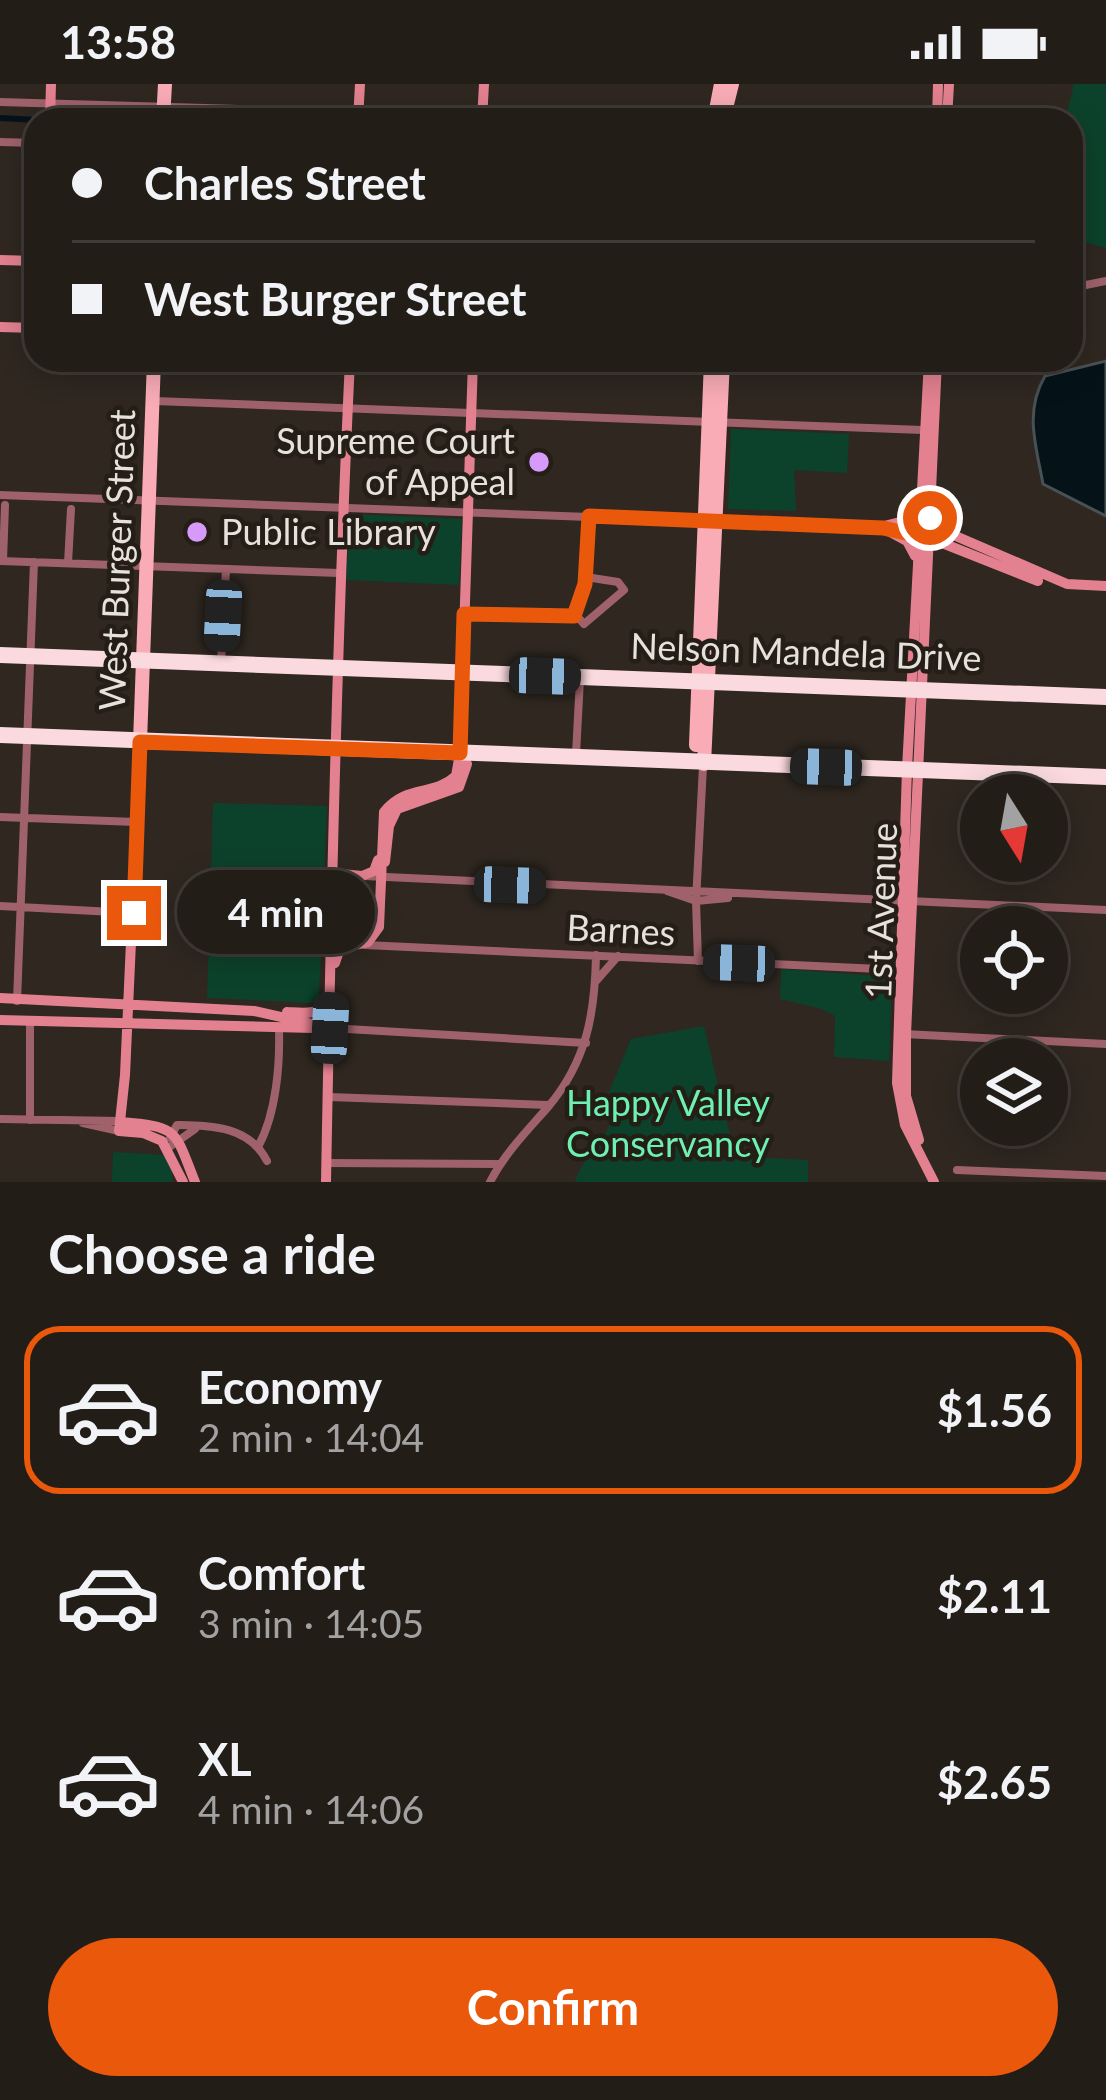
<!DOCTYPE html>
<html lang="en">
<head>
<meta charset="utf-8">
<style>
  body { margin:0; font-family:Lato,sans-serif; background:#2b2621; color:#f1f3f6; height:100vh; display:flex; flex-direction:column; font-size:45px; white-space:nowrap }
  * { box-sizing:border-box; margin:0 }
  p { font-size:39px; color:#a3a2a2 }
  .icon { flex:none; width:66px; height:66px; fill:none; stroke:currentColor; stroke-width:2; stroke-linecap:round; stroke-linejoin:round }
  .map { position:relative; height:1098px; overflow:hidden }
  .details { display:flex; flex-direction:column; background:#231d18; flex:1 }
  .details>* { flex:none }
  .top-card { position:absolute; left:24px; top:24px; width:1059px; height:264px; border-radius:36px; box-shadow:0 6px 30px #0003,0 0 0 3px #403b37; display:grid; align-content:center; height:264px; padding:0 48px; background:#231d18 }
  .needle { width:78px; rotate:169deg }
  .buttons { position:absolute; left:960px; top:690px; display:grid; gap:24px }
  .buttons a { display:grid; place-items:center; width:108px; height:108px; border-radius:50%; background:#231d18; box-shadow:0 6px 30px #0003,0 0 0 3px #403b37; font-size:60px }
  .end { position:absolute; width:54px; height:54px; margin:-27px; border:15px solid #ea580c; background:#fff; box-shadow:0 0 0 6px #fff }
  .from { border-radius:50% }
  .bubble { position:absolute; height:84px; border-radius:42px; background:#231d18; box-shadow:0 6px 30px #0003,0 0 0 3px #403b37; font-size:39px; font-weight:700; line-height:84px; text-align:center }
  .car { position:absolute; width:36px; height:72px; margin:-36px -18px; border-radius:15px; box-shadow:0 0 9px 3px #0007; background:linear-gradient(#222 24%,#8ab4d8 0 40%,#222 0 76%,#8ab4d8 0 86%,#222 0) }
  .top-card b { display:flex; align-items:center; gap:42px; height:114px; font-size:45px }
  .top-card b+b { border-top:3px solid #403b37 }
  .top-card i { width:30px; height:30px; background:#f1f3f6 }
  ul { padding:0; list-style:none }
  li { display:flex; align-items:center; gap:36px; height:168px; margin:0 24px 18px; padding:0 24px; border:6px solid transparent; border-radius:36px }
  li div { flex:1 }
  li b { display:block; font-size:45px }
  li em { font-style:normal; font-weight:700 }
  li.selected { border-color:#ea580c }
  li>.icon { width:108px; height:108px; stroke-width:1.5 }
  h2 { padding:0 48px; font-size:54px; line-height:144px }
  .action { display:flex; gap:24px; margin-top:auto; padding:24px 48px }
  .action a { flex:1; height:138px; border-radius:72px; background:#ea580c; color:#fff; font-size:48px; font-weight:700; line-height:138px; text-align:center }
  .status { display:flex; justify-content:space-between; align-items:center; height:84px; padding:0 60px; background:#231d18; direction:ltr }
  .status svg { height:33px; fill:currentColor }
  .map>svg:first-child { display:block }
  .green { fill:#0c422b }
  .water { fill:#051319; stroke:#485154; stroke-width:3 }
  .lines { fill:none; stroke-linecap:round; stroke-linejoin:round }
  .canal { stroke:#051319; stroke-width:6 }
  .street { stroke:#9f626b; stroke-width:8 }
  .secondary { stroke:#e38190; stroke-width:10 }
  .primary { stroke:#f9acb6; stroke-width:14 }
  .highway { stroke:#fadade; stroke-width:16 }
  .route { stroke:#ea580c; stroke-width:15 }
  .poi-dot { fill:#d69bfa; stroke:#251e16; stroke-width:4.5 }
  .labels { text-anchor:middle; stroke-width:9; stroke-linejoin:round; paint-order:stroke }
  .poi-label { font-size:36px; fill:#e6e1dc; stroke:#251e16; text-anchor:end }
  .street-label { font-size:36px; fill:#e6e1dc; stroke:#251e16 }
  .park-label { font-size:36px; fill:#6df0b1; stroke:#251e16 }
</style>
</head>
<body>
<div class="status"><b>13:58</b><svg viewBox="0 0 49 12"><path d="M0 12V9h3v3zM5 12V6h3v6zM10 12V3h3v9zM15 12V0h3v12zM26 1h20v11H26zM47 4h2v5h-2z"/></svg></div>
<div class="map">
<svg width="1106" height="1098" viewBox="0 0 1106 1098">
  <rect width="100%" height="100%" fill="#2f2720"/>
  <path class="green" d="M1074,0H1106V164L1085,158L1071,146V36H1065Z
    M731,345L849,350L847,389L794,386L796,427L728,425Z
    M350,430L462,435L459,501L346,496Z
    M213,719L327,722L319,912L313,919L207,914Z
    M781,885L892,893L889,977L834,973L835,932L822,925L780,915Z
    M704,942L735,1072L808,1076V1098H575C584,1065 625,1047 609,1008L631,955Z
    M113,1068L164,1071L172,1082V1098H112Z"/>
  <path class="water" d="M1106,277V432L1043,400C1036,361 1024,328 1045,292Z"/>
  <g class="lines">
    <path class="canal" d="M0,34L37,36"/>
    <path class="street" d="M0,18L482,32
      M0,58L36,59
      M1071,204L1106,197
      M154,317L923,346
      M0,411L883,444L919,451
      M0,477L339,489
      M3,477L5,421
      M68,479L71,425
      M585,491L584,504L574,529L584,540L624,506L618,498L586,493L589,432
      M464,530L575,532
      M221,579L226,485
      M576,670L580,595
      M0,733L136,738
      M365,792L1106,826
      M667,807L696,817L728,814
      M0,822L132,829
      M365,861L901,886
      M698,877L696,817L703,682
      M596,897L618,872
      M17,917L34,478
      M30,938V1036
      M330,944L586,959
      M904,950L1106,960
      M329,1013L548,1021
      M0,1035L120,1037
      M83,1039L119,1047
      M170,1054L177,1041C213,1042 249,1042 267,1077
      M259,1061C276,1029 280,981 279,946
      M168,1064L195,1045
      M326,1079L499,1080
      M957,1086L1106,1092
      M490,1098C505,1069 527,1047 548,1023C587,977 595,929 596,871"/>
    <path class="secondary" d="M50,36L51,0
      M358,36L360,0
      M482,36L484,0
      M937,36L938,0
      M947,36L949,0
      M0,176L36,177
      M0,243L36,244
      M929,276L907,685L897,999L905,1041L934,1098
      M923,443L951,450L1067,500L1106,502
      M876,444L908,436L917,422
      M883,444L907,457L915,472
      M927,453L1038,497
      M140,658L125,991L119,1047L143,1049L162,1057L183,1098
      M385,778L389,742L397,725L459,703L467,680L460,669
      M330,789L362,792L374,787L378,776
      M335,879L340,864L368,858L379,843L384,728C406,700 433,713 456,692L460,669L473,276
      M0,914L254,927L330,944
      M287,928C303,929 321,932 329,916
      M0,936L314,944
      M121,1038C179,1043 174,1045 195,1098
      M919,1056L906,1012V950L937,276
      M326,1098C331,824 337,550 350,276"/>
    <path class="primary" d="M163,36L165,0
      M714,36L721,0
      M723,36L732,0
      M140,658L154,276
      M696,661L711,276
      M704,680L723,276"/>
    <path class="highway" d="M0,571L1106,613
      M0,651L1106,693"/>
  </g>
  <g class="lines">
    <path class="route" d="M134,829L140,658L460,669L464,530L574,532L585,500L589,432L883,444L929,454L930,434"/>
  </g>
  <g class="poi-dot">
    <circle cx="539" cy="378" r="12"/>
    <circle cx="197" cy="448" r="12"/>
  </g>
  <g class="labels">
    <g class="poi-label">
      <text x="515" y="370">Supreme Court<tspan x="515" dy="41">of Appeal</tspan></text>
      <text x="221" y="461" text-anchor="start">Public Library</text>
    </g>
    <g class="street-label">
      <text transform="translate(117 476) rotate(-88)" y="13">West Burger Street</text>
      <text transform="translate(806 568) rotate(2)" y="13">Nelson Mandela Drive</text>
      <text transform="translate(881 827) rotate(-88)" y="13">1st Avenue</text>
      <text transform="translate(621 846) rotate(3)" y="13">Barnes</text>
    </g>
    <g class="park-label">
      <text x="668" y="1032">Happy Valley<tspan x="668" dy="41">Conservancy</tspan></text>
    </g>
  </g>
</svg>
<div class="buttons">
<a><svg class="needle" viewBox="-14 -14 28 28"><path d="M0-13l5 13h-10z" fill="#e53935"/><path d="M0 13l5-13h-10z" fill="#a3a2a2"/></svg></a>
<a><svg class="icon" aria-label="locate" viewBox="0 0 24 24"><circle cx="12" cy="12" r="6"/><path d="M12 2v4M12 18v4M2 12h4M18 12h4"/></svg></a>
<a><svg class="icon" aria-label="layers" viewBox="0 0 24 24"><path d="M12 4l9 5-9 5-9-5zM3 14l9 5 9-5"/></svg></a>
</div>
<i class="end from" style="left:930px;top:434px"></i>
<i class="end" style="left:134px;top:829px"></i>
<div class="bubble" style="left:177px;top:786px;width:198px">4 min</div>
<i class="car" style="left:223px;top:532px;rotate:183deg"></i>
<i class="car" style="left:545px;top:592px;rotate:92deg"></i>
<i class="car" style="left:826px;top:683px;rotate:272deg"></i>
<i class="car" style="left:510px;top:801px;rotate:92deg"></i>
<i class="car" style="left:739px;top:879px;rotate:272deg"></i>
<i class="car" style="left:330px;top:944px;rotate:3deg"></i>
<div class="top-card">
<b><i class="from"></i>Charles Street</b>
<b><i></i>West Burger Street</b>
</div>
</div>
<section class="details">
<h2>Choose a ride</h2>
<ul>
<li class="selected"><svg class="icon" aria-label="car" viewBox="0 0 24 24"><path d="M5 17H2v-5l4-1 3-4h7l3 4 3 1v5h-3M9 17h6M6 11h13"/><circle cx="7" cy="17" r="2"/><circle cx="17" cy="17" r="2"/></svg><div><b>Economy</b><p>2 min · 14:04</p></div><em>$1.56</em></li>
<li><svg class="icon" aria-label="car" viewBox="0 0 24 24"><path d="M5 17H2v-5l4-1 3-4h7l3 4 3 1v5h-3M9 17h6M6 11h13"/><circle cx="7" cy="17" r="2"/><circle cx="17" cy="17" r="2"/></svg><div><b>Comfort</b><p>3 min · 14:05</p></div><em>$2.11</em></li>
<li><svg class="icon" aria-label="car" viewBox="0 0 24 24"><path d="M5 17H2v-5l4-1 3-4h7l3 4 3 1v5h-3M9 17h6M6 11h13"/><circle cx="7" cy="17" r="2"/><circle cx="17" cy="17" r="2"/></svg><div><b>XL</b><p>4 min · 14:06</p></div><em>$2.65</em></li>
</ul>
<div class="action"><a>Confirm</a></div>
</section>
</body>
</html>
